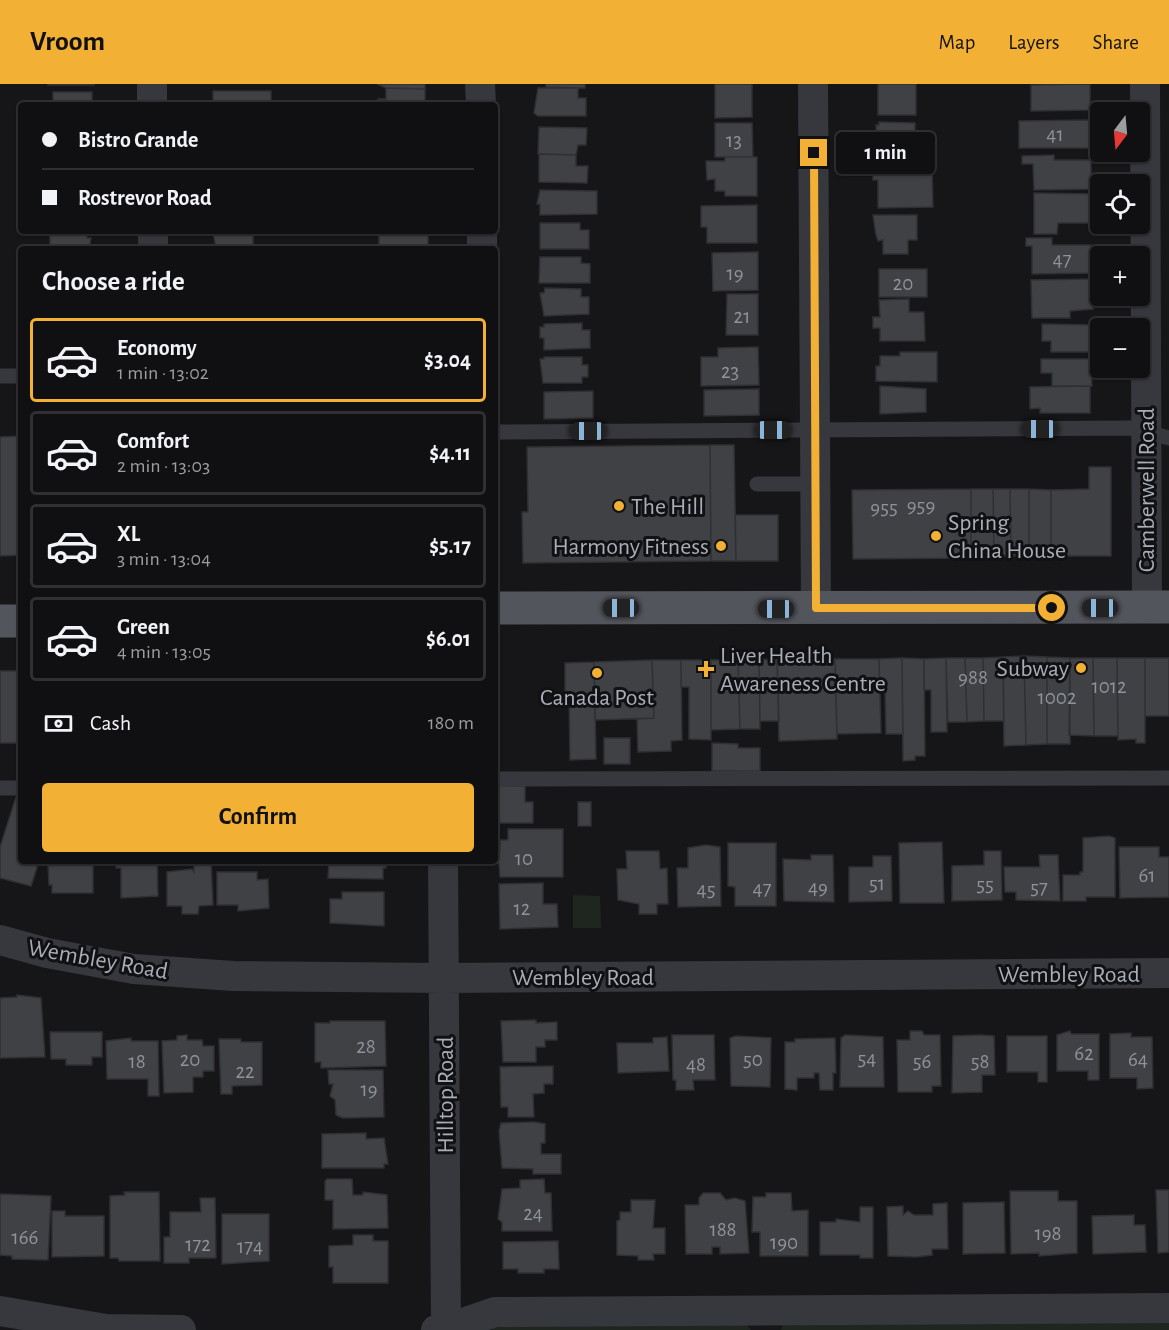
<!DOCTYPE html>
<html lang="en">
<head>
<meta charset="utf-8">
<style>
  body { margin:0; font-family:"Alegreya Sans",sans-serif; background:#1e1e20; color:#f1f3f6; height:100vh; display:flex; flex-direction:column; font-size:22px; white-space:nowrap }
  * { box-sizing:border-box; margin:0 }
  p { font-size:20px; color:#9c9d9f }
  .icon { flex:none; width:33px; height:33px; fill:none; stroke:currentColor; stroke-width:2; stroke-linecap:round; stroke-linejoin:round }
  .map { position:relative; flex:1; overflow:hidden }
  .side { position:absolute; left:18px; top:162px; width:480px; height:618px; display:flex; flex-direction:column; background:#101012; border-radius:6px; box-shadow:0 2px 4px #0004,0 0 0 2px #303032 }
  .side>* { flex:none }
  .top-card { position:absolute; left:18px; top:18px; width:480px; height:132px; border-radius:6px; box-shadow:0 2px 4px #0004,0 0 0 2px #303032; display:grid; align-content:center; height:132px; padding:0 24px; background:#101012 }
  .needle { width:39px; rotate:196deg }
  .controls { position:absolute; left:1090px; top:18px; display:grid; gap:12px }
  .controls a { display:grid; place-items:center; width:60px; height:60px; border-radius:6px; background:#101012; box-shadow:0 2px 4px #0004,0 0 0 2px #303032; font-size:30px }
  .end { position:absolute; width:27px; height:27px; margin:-14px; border:8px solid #f2b134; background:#111; box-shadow:0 0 0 3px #111 }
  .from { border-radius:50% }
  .bubble { position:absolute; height:42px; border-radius:6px; background:#101012; box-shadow:0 2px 4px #0004,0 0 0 2px #303032; font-size:20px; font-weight:700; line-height:42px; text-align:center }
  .car { position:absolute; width:18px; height:36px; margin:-18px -9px; border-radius:8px; box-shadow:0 0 4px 2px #0007; background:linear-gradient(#222 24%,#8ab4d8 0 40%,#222 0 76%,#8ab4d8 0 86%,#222 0) }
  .top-card b { display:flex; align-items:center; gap:21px; height:57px; font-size:22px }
  .top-card b+b { border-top:2px solid #303032 }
  .top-card i { width:15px; height:15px; background:#f1f3f6 }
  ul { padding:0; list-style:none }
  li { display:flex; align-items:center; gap:18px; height:84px; margin:0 12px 9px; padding:0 12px; border:3px solid #303032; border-radius:6px }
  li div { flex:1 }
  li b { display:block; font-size:22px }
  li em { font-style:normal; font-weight:700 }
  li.on { border-color:#f2b134 }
  li>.icon { width:54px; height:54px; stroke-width:1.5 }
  h2 { padding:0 24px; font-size:27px; line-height:72px }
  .pay { display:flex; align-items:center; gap:15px; height:66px; padding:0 24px; font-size:22px }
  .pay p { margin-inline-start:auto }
  .button { display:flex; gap:12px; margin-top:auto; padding:12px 24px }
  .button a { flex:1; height:69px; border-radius:6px; background:#f2b134; color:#111; font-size:24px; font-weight:700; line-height:69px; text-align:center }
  header { display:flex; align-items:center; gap:36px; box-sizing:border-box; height:84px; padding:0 30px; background:#f2b134; color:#111 }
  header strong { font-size:28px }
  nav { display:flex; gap:33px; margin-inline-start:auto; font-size:21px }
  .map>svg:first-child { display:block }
  .green { fill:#1e261f }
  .building { fill:#404145; stroke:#303034; stroke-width:1.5 }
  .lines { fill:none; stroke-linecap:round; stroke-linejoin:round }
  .service { stroke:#37383d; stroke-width:15 }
  .minor { stroke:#37383d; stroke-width:30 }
  .primary { stroke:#53555c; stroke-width:33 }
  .route { stroke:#f2b134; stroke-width:8 }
  .poi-dot { fill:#f2b134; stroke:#111113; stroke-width:2 }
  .labels { text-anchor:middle; stroke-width:6; stroke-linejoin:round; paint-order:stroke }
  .number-label { font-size:21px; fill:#8e929b }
  .street-label { font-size:24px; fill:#a8adb8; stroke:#111113 }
  .poi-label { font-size:24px; fill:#a8adb8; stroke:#111113; text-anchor:start }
</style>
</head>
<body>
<header>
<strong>Vroom</strong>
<nav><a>Map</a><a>Layers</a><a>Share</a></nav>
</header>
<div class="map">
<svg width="1169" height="1246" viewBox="0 0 1169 1246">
  <rect width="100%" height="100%" fill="#161618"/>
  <path class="green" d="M573,811L600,812L601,844H573Z
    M1169,1237V1246H781L783,1241Z
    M746,1240L751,1246H492L494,1242Z"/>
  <path class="building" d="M48,0H94V1H48Z
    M377,0H425V5L386,4Z
    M546,0H585V4L546,3Z
    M715,0H752V33L715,34Z
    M878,0H916V31H878Z
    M1090,0V26L1031,27V1Z
    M386,4L425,5V21H378V15H386Z
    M538,4H578V14H586V32H538L534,29Z
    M213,7H271V21H213Z
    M53,8H92V21H43L53,20Z
    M1090,36V64H1019V37Z
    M879,38L915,39V77H878L876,41H879Z
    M715,39H752L753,73H715Z
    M539,43L587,44L586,61H578L576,71L538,70Z
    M539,70L576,71V82H588L587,99L539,98Z
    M1054,71V76H1091V105L1034,106L1033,80H1022V72Z
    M725,73H757V112H725V107H715V95L707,96L706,77H725Z
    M932,83L933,123L878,124V96H873V84Z
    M540,106L597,107V130L540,131V120H537Z
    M1034,109L1091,110V121H1095L1094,139H1058L1057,150H1034Z
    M757,121V159H707V143H701V122Z
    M873,131H917V156H908V170H883V156L878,157L876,151Z
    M540,139H580V146H589V165H540Z
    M50,147H87V154H91L89,165H50Z
    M213,147H253V162L261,161V165H216Z
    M379,147H428V165H379Z
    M1026,154H1052V161H1091L1092,189L1032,190V162H1026Z
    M758,168V206L713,207L712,169Z
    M540,173H581V179L590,180V199H539Z
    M879,185H927V213H879Z
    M1092,195L1093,225L1070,227V234H1032L1031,196Z
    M545,204L581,205V213H589V230L544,232L540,209H544Z
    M727,210H758V251H726Z
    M909,215V228H924L925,257H880V244H873V233H880L879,216Z
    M582,239V246H590V264L544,266V254H540V243H544V240Z
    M1042,240L1092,241L1091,268H1051V257H1042Z
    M758,263L759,301L701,302V273H718V264Z
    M900,268H937V298L876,297V282H880V272H900Z
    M544,273H582V281H588V293H582V299H543L540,275H544Z
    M1041,275H1091L1092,302H1052V289H1041Z
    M880,302L926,305V328L880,330Z
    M1090,302V329H1040V324L1030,325V303Z
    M759,305V331L704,332V306Z
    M593,307V334L544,335V308Z
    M21,352V471L0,472V353Z
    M710,361H734L736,477H711Z
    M710,361L711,477L523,479L522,428H528L527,363Z
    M1089,383H1111V472H1051V406L1089,405Z
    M971,405H993L994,473L971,474Z
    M971,405V474L853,475L852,406Z
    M993,405H1010L1011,472L994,473Z
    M1010,405H1029V472H1011Z
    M1029,405L1051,406V472H1029Z
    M735,431H778V477H736Z
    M1024,572L1026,661L1004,662L1003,573Z
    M1024,572L1047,573V660L1026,661Z
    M1003,573L1004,637H984L983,574Z
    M1047,573L1070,574V660H1047Z
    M902,574L903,650H886L885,606L880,607L879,575Z
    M902,574L924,575L925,672H915V676L903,677Z
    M946,574L947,648H931V606H924V575Z
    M946,574H965L967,638H948Z
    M965,574H983L984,637L967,638Z
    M1070,574H1093L1094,652L1069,651Z
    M1093,574H1117L1118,652H1094Z
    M1117,574H1145V659H1136V655L1118,656Z
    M1145,574H1169V632H1145Z
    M777,575L779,637H760L759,576Z
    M777,575H835L837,655L779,657Z
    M835,575H879L881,649L837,650Z
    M652,576H681L682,656L671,657V667L638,668L637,635L654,634Z
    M652,576L654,634L595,636L594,578Z
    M681,576H711V656L689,655V603H681Z
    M711,576H738L740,645L711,646Z
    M738,576H759L760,645H740Z
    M594,578L596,675L570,676L569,610L565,611V579Z
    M0,587H21V659H0Z
    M604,654H630V680H604Z
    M712,659L738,660V664H760V687H712Z
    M499,702H525V718H533V739H499Z
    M16,713L21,714V777H39L31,802L0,794V763Z
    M578,718H591V742H578Z
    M508,745H563V793H500L499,780L494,777L495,768L500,767V756H508Z
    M1109,752L1115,754V813H1086V817H1063V791H1080V788H1083V754Z
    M942,758L944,819H900L899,759Z
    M728,759H776V822H735V803L728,802Z
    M706,761L720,763L721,822L678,823L677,784H688V764Z
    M1119,763H1159V773H1169V813L1120,814Z
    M626,767H659L660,785L667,784L668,820H657V830H639V820L618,816L617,785H627Z
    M984,767H1001L1002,816L952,817V782L984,781Z
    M811,771H833L834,818L784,817L783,775L811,776Z
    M1039,771H1058L1060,817L1016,816V808H1005L1004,783H1040Z
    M873,772H891L892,817L849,818V783H873Z
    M52,777H93V809H52V801H49L48,781L52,780Z
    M104,777H157L158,812L121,814V784H116V781H104Z
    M194,777H211L213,821L199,822L198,830H182V822H167V788L192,785L194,788Z
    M329,777H386V784H383V795L328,794Z
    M217,788H257V796L268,795L269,824L238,827V821H217Z
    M543,799V820H557L558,843L500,845L499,800Z
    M342,808H384V842L330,839V815H342Z
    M17,911L41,914L45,973L0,974V914L17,913Z
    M536,936V939L557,938V956H545V963H536V978H503L501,937Z
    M330,937H385L386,982L321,984V978H315V939H330Z
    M910,947H922L924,951H940L941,1002H932V1008H898L897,956H910Z
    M1070,947L1071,950H1099V996H1088V987H1057V951Z
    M50,948H102V973H92V981H66V975H51Z
    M1131,949V953H1152L1153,1004L1137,1005V994H1110V950Z
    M187,951V956H202L203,962H214V987H203V993H193V1008L164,1009L162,957L177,956V952Z
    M672,951H714L715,996H693L694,1006H676V996H673Z
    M845,951L883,953L884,1003H840L841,954Z
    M980,951L994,952L995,991H982V1008L952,1009L953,952Z
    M736,952L771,954L770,1003L731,1002L730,954Z
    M1007,952H1047V998H1038V988H1007Z
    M667,953L669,987L618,989L617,959H653V954Z
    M131,954V957H158L159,1012H148V995H107L106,957Z
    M835,954L836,989H833V1006H820L819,989H814V994H797V1006L785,1005V958H795V955Z
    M219,955H241V958H262V1001L232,1002V1010H221Z
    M553,982V1000H544V1009L533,1010L534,1033H508V1023H501L500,983Z
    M328,986H383L384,1033L343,1034L336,1031L335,1016L330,1012L333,1000H329Z
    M534,1038L545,1040V1059H541V1070H561V1090H533V1085L502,1084L499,1047L501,1039Z
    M366,1049V1055L384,1054L388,1080H384V1084H322V1050Z
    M327,1095H352L353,1111H363V1108L387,1111L388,1144L333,1145V1116H325V1097Z
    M544,1095L545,1109H551L552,1147H502V1138L498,1135L502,1105L520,1104V1096Z
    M1156,1106H1169V1168L1158,1169Z
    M1010,1107H1058V1117H1077V1169L1039,1172V1169L1011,1170Z
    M124,1108H159L160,1177H119L118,1174H110V1112L125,1111Z
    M703,1109H720L726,1116L735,1114L745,1117L749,1169L720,1170V1163H712V1170H686L685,1121H699V1114Z
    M766,1109H791L792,1127L808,1126V1172H760V1148H752L753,1113H766Z
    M0,1110L51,1112L48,1176L12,1175V1172L0,1171Z
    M200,1114H215L216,1174H189V1179H164V1153H170V1128H201Z
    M631,1116H655L653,1144H665V1170H653L654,1176H638V1172L617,1171V1137L620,1136V1128H631Z
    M1004,1118L1005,1169L963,1170V1119Z
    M947,1119L948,1165H932V1171L916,1173L888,1172L887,1123L903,1122V1131L908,1127L914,1131H933V1120Z
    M860,1123H873V1174H860V1171H820V1138H836V1135L860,1138Z
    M52,1127H65V1132H104V1172L52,1173Z
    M222,1130H269V1177L222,1180Z
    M1134,1131V1141H1145L1146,1168L1093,1170L1092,1132Z
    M353,1151H373V1157H388V1199H333V1183H329V1162L353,1161Z
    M558,1157L559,1185H544V1189H518V1185H503V1158Z"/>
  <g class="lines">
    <path class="service" d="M0,292H21
      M495,348L1130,344L1169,354
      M757,400H815
      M495,695L1169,694
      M0,704H21"/>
    <path class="minor" d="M152,0V21
      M480,0L481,21
      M813,0L816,524
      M1145,0L1147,524
      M153,147V165
      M482,147V165
      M443,777L446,1246
      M0,856L47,869L134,885L233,892L444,894L1169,889
      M0,1227L106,1245L181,1246
      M436,1246L446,1245L495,1228L1169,1224"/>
    <path class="primary" d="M495,524L1169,523
      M0,537H21"/>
  </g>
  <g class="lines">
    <path class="route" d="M814,69L816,524H1052"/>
  </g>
  <g class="poi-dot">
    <circle cx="619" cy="422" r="6"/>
    <circle cx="936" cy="452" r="6"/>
    <circle cx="721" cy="462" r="6"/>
    <circle cx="1081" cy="584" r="6"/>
    <path d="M703 576h6v6h6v6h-6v6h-6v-6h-6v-6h6z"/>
    <circle cx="597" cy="589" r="6"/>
  </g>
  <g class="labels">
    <g class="number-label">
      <text x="1055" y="57">41</text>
      <text x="734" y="63">13</text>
      <text x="1062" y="182">47</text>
      <text x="735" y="196">19</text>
      <text x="903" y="206">20</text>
      <text x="742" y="239">21</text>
      <text x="730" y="294">23</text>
      <text x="921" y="428">959</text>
      <text x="884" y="430">955</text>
      <text x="973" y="600">988</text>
      <text x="1109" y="609">1012</text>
      <text x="1057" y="620">1002</text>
      <text x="524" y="781">10</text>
      <text x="1147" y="798">61</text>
      <text x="877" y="806">51</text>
      <text x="985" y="807">55</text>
      <text x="818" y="810">49</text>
      <text x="1039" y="810">57</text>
      <text x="762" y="811">47</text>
      <text x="706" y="812">45</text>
      <text x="522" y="831">12</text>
      <text x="366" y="969">28</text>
      <text x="1084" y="976">62</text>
      <text x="867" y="981">54</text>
      <text x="190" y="982">20</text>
      <text x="753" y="982">50</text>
      <text x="1138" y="982">64</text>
      <text x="137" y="984">18</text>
      <text x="922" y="984">56</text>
      <text x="980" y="984">58</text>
      <text x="696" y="987">48</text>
      <text x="245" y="994">22</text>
      <text x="369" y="1012">19</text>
      <text x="533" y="1136">24</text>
      <text x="723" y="1152">188</text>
      <text x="1048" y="1156">198</text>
      <text x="25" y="1160">166</text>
      <text x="784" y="1165">190</text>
      <text x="198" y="1167">172</text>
      <text x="250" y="1169">174</text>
    </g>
    <g class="street-label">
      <text transform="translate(1146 406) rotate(-90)" y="8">Camberwell Road</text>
      <text transform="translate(98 875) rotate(10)" y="8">Wembley Road</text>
      <text x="1069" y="898">Wembley Road</text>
      <text x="583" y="901">Wembley Road</text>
      <text transform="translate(445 1011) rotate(-90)" y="8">Hilltop Road</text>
    </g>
    <g class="poi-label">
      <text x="631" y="430">The Hill</text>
      <text x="948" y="446">Spring<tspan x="948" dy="28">China House</tspan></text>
      <text x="709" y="470" text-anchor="end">Harmony Fitness</text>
      <text x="720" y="579">Liver Health<tspan x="720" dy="28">Awareness Centre</tspan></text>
      <text x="1069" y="592" text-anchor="end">Subway</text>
      <text x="597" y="621" text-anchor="middle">Canada Post</text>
    </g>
  </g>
</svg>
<div class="controls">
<a><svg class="needle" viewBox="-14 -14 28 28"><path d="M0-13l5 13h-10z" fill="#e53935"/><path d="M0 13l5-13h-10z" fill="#9c9d9f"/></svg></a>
<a><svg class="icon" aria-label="locate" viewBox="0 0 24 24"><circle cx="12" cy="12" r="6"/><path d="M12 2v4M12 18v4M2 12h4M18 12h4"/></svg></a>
<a>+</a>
<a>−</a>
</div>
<i class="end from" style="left:1052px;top:524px"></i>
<i class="end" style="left:814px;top:69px"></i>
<div class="bubble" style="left:836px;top:48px;width:99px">1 min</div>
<i class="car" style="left:1040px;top:345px;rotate:270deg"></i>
<i class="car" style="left:773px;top:346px;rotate:90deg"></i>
<i class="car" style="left:588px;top:347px;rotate:270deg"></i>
<i class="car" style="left:621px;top:524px;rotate:270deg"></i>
<i class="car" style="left:1100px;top:524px;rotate:270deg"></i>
<i class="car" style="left:776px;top:525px;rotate:270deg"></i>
<div class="top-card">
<b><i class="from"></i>Bistro Grande</b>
<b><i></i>Rostrevor Road</b>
</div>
<section class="side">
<h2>Choose a ride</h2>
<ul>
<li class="on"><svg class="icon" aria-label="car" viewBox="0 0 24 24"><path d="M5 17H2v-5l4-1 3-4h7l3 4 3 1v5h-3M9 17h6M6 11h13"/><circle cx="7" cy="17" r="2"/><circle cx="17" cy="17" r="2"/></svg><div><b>Economy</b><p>1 min · 13:02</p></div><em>$3.04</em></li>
<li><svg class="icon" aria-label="car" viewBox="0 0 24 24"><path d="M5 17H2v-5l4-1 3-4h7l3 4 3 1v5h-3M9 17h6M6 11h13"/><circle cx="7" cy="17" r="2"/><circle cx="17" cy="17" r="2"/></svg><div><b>Comfort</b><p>2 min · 13:03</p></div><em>$4.11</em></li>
<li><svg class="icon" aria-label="car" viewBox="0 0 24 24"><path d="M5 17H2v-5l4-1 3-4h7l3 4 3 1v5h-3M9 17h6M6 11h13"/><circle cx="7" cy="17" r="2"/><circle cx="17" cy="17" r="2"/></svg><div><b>XL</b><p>3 min · 13:04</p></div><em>$5.17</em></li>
<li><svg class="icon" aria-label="car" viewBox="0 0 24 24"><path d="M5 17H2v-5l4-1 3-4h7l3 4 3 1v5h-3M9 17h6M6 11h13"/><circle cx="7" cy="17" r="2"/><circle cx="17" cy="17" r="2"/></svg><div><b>Green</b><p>4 min · 13:05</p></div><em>$6.01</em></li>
</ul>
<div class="pay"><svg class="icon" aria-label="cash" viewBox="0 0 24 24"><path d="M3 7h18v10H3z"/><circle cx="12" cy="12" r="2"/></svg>Cash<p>180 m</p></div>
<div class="button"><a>Confirm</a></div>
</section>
</div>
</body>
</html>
